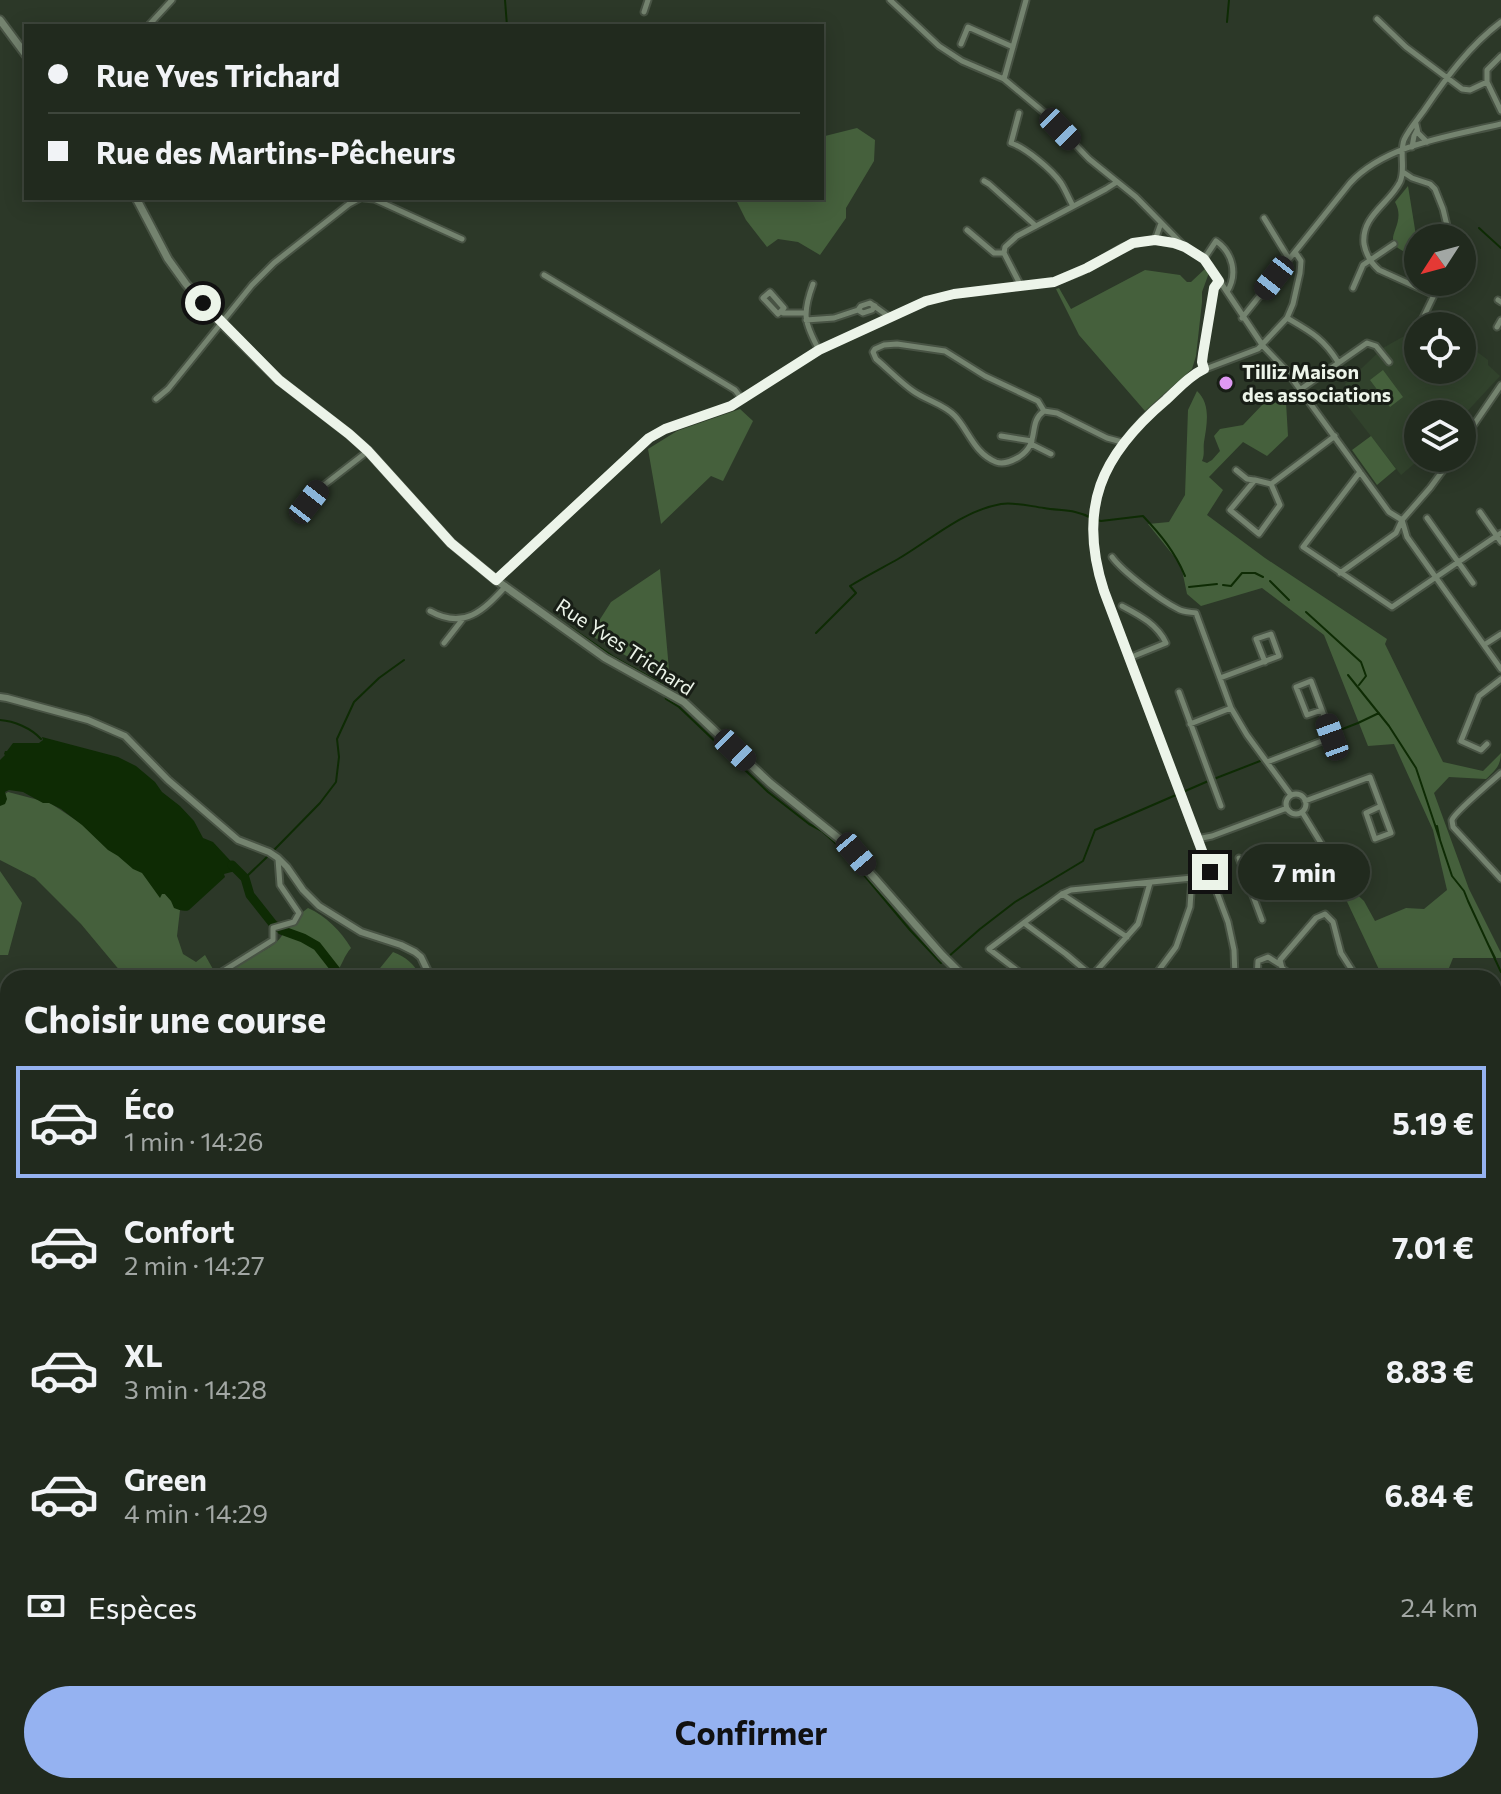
<!DOCTYPE html>
<html lang="fr">
<head>
<meta charset="utf-8">
<style>
  body { margin:0; font-family:Commissioner,sans-serif; background:#293227; color:#f1f3f6; height:100vh; display:flex; flex-direction:column; font-size:30px; white-space:nowrap }
  * { box-sizing:border-box; margin:0 }
  p { font-size:26px; color:#a2a7a4 }
  .icon { flex:none; width:44px; height:44px; fill:none; stroke:currentColor; stroke-width:2; stroke-linecap:round; stroke-linejoin:round }
  .map { position:relative; flex:1; overflow:hidden }
  .details { position:absolute; left:0px; top:970px; width:1502px; height:824px; display:flex; flex-direction:column; background:#212a1e; border-radius:24px 24px 0 0; box-shadow:0 4px 20px #0003,0 0 0 2px #3e463c }
  .details>* { flex:none }
  .top-card { position:absolute; left:24px; top:24px; width:800px; height:176px; border-radius:0px; box-shadow:0 4px 20px #0003,0 0 0 2px #3e463c; display:grid; align-content:center; height:176px; padding:0 24px; background:#212a1e }
  .needle { width:52px; rotate:234deg }
  .buttons { position:absolute; left:1404px; top:224px; display:grid; gap:16px }
  .buttons a { display:grid; place-items:center; width:72px; height:72px; border-radius:50%; background:#212a1e; box-shadow:0 4px 20px #0003,0 0 0 2px #3e463c; font-size:40px }
  .end { position:absolute; width:36px; height:36px; margin:-18px; border:10px solid #ecf4e9; background:#111; box-shadow:0 0 0 4px #111 }
  .from { border-radius:50% }
  .bubble { position:absolute; height:56px; border-radius:28px; background:#212a1e; box-shadow:0 4px 20px #0003,0 0 0 2px #3e463c; font-size:26px; font-weight:700; line-height:56px; text-align:center }
  .car { position:absolute; width:24px; height:48px; margin:-24px -12px; border-radius:10px; box-shadow:0 0 6px 2px #0007; background:linear-gradient(#222 24%,#8ab4d8 0 40%,#222 0 76%,#8ab4d8 0 86%,#222 0) }
  .top-card b { display:flex; align-items:center; gap:28px; height:76px; font-size:30px }
  .top-card b+b { border-top:2px solid #3e463c }
  .top-card i { width:20px; height:20px; background:#f1f3f6 }
  ul { padding:0; list-style:none }
  li { display:flex; align-items:center; gap:24px; height:112px; margin:0 16px 12px; padding:0 8px; border:4px solid transparent; border-radius:0px }
  li div { flex:1 }
  li b { display:block; font-size:30px }
  li em { font-style:normal; font-weight:700 }
  li.active { border-color:#95b2f1 }
  li>.icon { width:72px; height:72px; stroke-width:1.5 }
  h2 { padding:0 24px; font-size:36px; line-height:96px }
  .pay { display:flex; align-items:center; gap:20px; height:88px; padding:0 24px; font-size:30px }
  .pay p { margin-inline-start:auto }
  .action { display:flex; gap:16px; margin-top:auto; padding:16px 24px }
  .action a { flex:1; height:92px; border-radius:48px; background:#95b2f1; color:#111; font-size:32px; font-weight:700; line-height:92px; text-align:center }
  .map>svg:first-child { display:block }
  .built { fill:#31422c }
  .green { fill:#45603c }
  .water { fill:#0e2b04 }
  .lines { fill:none; stroke-linecap:round; stroke-linejoin:round }
  .stream { stroke:#0e2b04; stroke-width:2 }
  .river { stroke:#0e2b04; stroke-width:9 }
  .minor-casing { stroke:#485344; stroke-width:9 }
  .tertiary-casing { stroke:#485344; stroke-width:10 }
  .secondary-casing { stroke:#485344; stroke-width:11 }
  .primary-casing { stroke:#485344; stroke-width:12 }
  .minor { stroke:#74836f; stroke-width:5 }
  .tertiary { stroke:#74836f; stroke-width:6 }
  .secondary { stroke:#74836f; stroke-width:7 }
  .primary { stroke:#698f5c; stroke-width:8 }
  .route { stroke:#ecf4e9; stroke-width:10 }
  .poi-dot { fill:#de98f2; stroke:#181e16; stroke-width:3 }
  .labels { text-anchor:middle; stroke-width:6; stroke-linejoin:round; paint-order:stroke }
  .poi-label { font-size:20px; font-weight:bold; fill:#ecf4e9; stroke:#181e16; text-anchor:start }
  .street-label { font-size:20px; fill:#ecf4e9; stroke:#181e16 }
</style>
</head>
<body>
<div class="map">
<svg width="1501" height="1794" viewBox="0 0 1501 1794">
  <rect width="100%" height="100%" fill="#2c3828"/>
  <path class="built" d="M1406,335L1418,337V370H1462V344L1468,345L1488,360V365L1500,376L1462,417V414L1453,404L1442,406L1433,414H1418V458H1421L1401,475L1339,395L1347,388L1345,384L1383,348Z
    M1494,1382L1501,1391V1794H1290L1289,1786H1494Z"/>
  <path class="green" d="M857,128L875,140L874,161L846,208V218L820,255L798,242L778,239L767,247L746,220L735,198H822V135L825,136Z
    M1408,186L1418,248V257C1411,254 1399,251 1395,245C1387,235 1406,222 1395,202Z
    M1207,267L1210,270L1202,292V302L1196,356L1192,369L1145,411L1079,335L1056,289L1059,288L1071,309L1145,270L1180,275L1187,282H1191Z
    M1383,370L1403,397L1390,407L1370,380Z
    M1197,391C1211,404 1207,424 1204,442C1203,449 1205,454 1202,461L1207,463L1212,460L1220,451L1214,436L1220,429L1243,425L1264,403L1286,402L1288,436L1267,456L1243,442L1209,477L1223,490L1207,515L1265,558L1387,639L1385,644L1443,762L1483,771L1501,753C1501,765 1495,771 1486,779L1449,777L1434,793L1469,889L1501,953V958H1453L1445,978H1383L1342,891L1349,887L1364,901L1375,921L1406,908L1424,909L1447,890L1433,830L1394,744L1368,746L1324,635L1262,588L1201,606L1187,594L1181,565L1148,524L1169,522L1185,495L1188,410Z
    M740,409L753,421L723,481L711,476L661,524L648,449L677,431Z
    M1371,436L1396,469L1377,485L1352,450Z
    M660,569L670,681L590,635L611,602Z
    M8,792L50,803L100,836L143,871L180,910L177,936L183,954L196,962L205,955L218,978H126L81,924L35,878L0,860V797Z
    M0,871L22,903L8,955H0Z
    M308,908C326,916 341,931 351,948C344,956 342,965 336,974L339,978H229C230,976 235,969 236,967C252,953 282,949 286,925Z
    M393,952C406,957 415,964 421,978H372Z
    M164,1786H313L309,1794H156L161,1793Z
    M680,1786H762L753,1794H674Z
    M1164,1786H1275L1276,1794H1165Z"/>
  <path class="water" d="M42,737L118,757L136,766L155,782L162,792L180,806L194,821L203,838L213,842L239,870L224,874L225,877L189,910C185,912 179,910 174,908L171,901L165,894H162L160,898L142,873L133,869L118,856L108,850L82,825L61,809L49,803H43L23,792L9,790L5,792L7,799L5,804L0,806V760L5,755L4,754L5,751H7L13,743H39L43,740Z
    M1100,1786H1164L1165,1794H1098Z"/>
  <g class="lines">
    <path class="stream" d="M505,0L507,26
      M1227,22L1229,0
      M1479,228L1501,248
      M1097,520L1101,521L1143,516C1161,535 1175,552 1185,576
      M1270,581L1289,600
      M1223,585L1231,586L1242,573H1255L1263,577
      M1189,587L1217,584
      M1306,612L1361,662L1366,676L1359,685
      M570,627L615,658L662,684L663,689
      M816,633L856,593L850,586C866,576 882,568 898,559C932,539 962,511 1001,504C1015,502 1029,506 1044,508C1060,511 1076,509 1091,518
      M1348,675L1389,726L1416,768L1452,876L1464,891L1468,901L1501,972
      M665,695L666,699L679,707L768,792L809,824L822,831L843,850L910,930L941,963L943,961
      M0,720C14,721 31,728 41,739
      M1437,826L1440,840
      M274,850L320,803L336,782L339,757L337,739L354,702L379,678L404,660
      M245,878L267,857
      M1489,946L1495,958
      M948,957L980,929L1015,902L1083,861L1095,830L1206,782L1358,723L1379,713
      M1494,1397L1499,1408
      M1494,1408H1501
      M0,1603L8,1604
      M225,1794L227,1786
      M709,1794L714,1786"/>
    <path class="river" d="M232,865L245,878L250,895L273,924L281,930L303,938L317,946L342,978"/>
    <g class="minor-casing">
      <path id="minor" d="M890,0L939,46L962,61L1004,79L1046,114L1089,159L1136,197L1184,246
        M644,12L648,0
        M1377,19L1406,47L1462,89L1470,90L1487,82
        M148,26L172,0
        M961,44L968,27L1013,47
        M1501,56L1487,70V82L1501,111
        M1004,79L1026,0
        M1019,113L1011,143C1026,148 1052,170 1061,183C1066,191 1069,199 1073,206
        M1416,124L1418,133L1427,142
        M1412,147L1414,136L1417,130
        M1403,172L1412,178L1430,184L1435,189L1443,209L1450,238
        M984,181L989,184L1036,226
        M364,198L374,199L462,239
        M1264,218L1289,259
        M967,230L994,253H1004
        M1155,240L1161,223
        M1204,259L1216,241C1233,253 1238,274 1227,292
        M544,275L735,390L742,399
        M1442,282L1437,290L1432,294L1379,270C1371,263 1366,255 1364,244C1361,216 1389,204 1400,182C1406,169 1399,154 1404,140C1409,129 1418,119 1425,109C1446,78 1470,45 1501,22
        M813,284C802,314 804,322 819,350
        M1021,286L1004,253L1005,247L1017,236L1106,189L1117,182
        M1353,288L1363,265L1394,244
        M770,292L784,308L778,314L763,298Z
        M1498,300L1501,302
        M858,310L863,313L872,310L875,306
        M781,311L783,313H806
        M1242,318L1350,183C1386,144 1452,136 1501,124
        M1287,318C1311,332 1323,338 1338,362
        M806,320L834,318L858,310L861,306L870,303L888,316
        M1422,320L1435,293
        M1497,327L1501,320
        M1204,369L1202,362L1203,354L1214,288L1219,281
        M1301,389L1367,343L1376,346L1389,362
        M156,399L168,389L252,285L274,263L349,204L360,198
        M1044,411C1027,423 1041,443 1019,457C1012,461 1004,465 996,462C974,453 969,431 955,416C944,404 927,401 913,391C900,382 888,369 876,359L873,352L875,349L884,345L897,344L945,351L985,376L1038,401L1044,411L1057,413L1107,438L1122,442
        M1001,436L1032,441
        M1462,442L1501,385
        M1031,444L1051,454
        M1236,470L1247,479L1254,480
        M1360,472L1303,547L1392,607L1501,533
        M1255,480L1271,484L1280,505L1259,534L1230,510Z
        M1271,484L1335,436
        M1480,512L1501,542
        M298,516L319,489L368,451
        M1427,518L1473,583
        M1112,557C1123,572 1160,600 1178,609C1183,612 1190,612 1196,613L1231,708L1247,735L1291,795
        M1340,573L1396,533L1402,520L1430,488L1452,458
        M496,580L649,438L665,429L731,406L819,350L926,301L954,294L1054,282L1080,272L1123,247L1145,241L1155,240L1179,245L1197,254L1209,265L1263,346L1286,370L1389,512L1402,520L1407,537L1501,669
        M1122,606C1139,615 1157,624 1166,643L1129,658
        M430,611C464,630 483,611 506,586
        M444,643L462,620
        M1484,645L1501,634
        M1220,678L1279,656L1271,634L1256,639L1265,662
        M1179,692L1221,806
        M1190,724L1231,708
        M1487,744L1481,750L1461,741L1479,696L1501,679
        M1267,762L1332,737L1311,681L1296,687L1307,715L1322,710
        M1501,773C1493,780 1454,813 1452,820C1452,822 1453,825 1453,827L1501,879
        M1286 804a10 10 0 1 1 20 0a10 10 0 1 1-20 0Z
        M1305,801L1370,777L1391,833L1375,839L1366,813L1381,806
        M1302,812L1327,853L1342,881
        M1197,839L1212,836L1287,808
        M1239,858L1262,920
        M1192,884L1213,880
        M1249,884L1327,853
        M1062,894L1127,937
        M1024,923L1066,954L1092,976
        M223,978L220,973L273,940V928L294,922L299,913L280,885L278,859
        M1027,978L989,949L1062,894L1071,890L1192,878L1210,872
        M1090,978L1138,924L1150,883
        M1153,978L1176,947L1190,907L1192,878L1203,856
        M1213,978L1214,973
        M1235,978L1234,950L1228,922L1104,591C1071,492 1118,434 1194,375L1200,371L1258,349L1287,318L1293,304L1300,273L1301,261L1295,252
        M1257,978L1258,961L1268,957L1279,964
        M1294,978L1282,968L1280,960L1316,918L1325,914L1333,922L1341,953L1357,978
        M0,1093L8,1116
        M0,1334L8,1331
        M1494,1583L1501,1586
        M0,1736L8,1743
        M22,1786L23,1794
        M479,1786L483,1794
        M1477,1786H1487
        M1494,1786L1501,1785
        M506,1794L510,1786
        M599,1794L603,1786
        M606,1794L609,1786
        M1304,1794L1324,1786"/>
    </g>
    <g class="tertiary-casing">
      <path id="tertiary" d="M0,697L7,698L88,720L125,736L168,780L238,840L269,852L278,858L287,867L303,890L319,906L361,932L401,945L415,952L421,957L431,978
        M1494,1349L1501,1355
        M1472,1786H1477"/>
    </g>
    <g class="secondary-casing">
      <path id="secondary" d="M0,20L26,55
        M136,198L168,259L186,284L221,323L279,380L349,434L368,451L451,543L496,580L605,658L684,702L770,783L842,841L942,955L965,978
        M1494,1707L1501,1705"/>
    </g>
    <g class="primary-casing">
      <path id="primary" d="M1494,1240L1501,1232
        M1282,1786L1283,1794"/>
    </g>
    <use href="#minor" class="minor"/>
    <use href="#tertiary" class="tertiary"/>
    <use href="#secondary" class="secondary"/>
    <use href="#primary" class="primary"/>
  </g>
  <g class="lines">
    <path class="route" d="M203,303L279,380L349,434L368,451L451,543L496,580L649,438L665,429L731,406L819,350L926,301L954,294L1054,282L1087,268L1133,243L1155,240L1174,243L1185,247L1204,259L1219,281L1214,288L1203,354L1202,362L1204,369C1189,376 1178,389 1166,400C1101,455 1077,508 1104,591L1210,872"/>
  </g>
  <circle class="poi-dot" cx="1226" cy="383" r="8"/>
  <g class="labels">
    <g class="poi-label">
      <text x="1242" y="379">Tilliz Maison<tspan x="1242" dy="23">des associations</tspan></text>
    </g>
    <g class="street-label">
      <text transform="translate(625 647) rotate(33)" y="7">Rue Yves Trichard</text>
    </g>
  </g>
</svg>
<div class="buttons">
<a><svg class="needle" viewBox="-14 -14 28 28"><path d="M0-13l5 13h-10z" fill="#e53935"/><path d="M0 13l5-13h-10z" fill="#a2a7a4"/></svg></a>
<a><svg class="icon" aria-label="locate" viewBox="0 0 24 24"><circle cx="12" cy="12" r="6"/><path d="M12 2v4M12 18v4M2 12h4M18 12h4"/></svg></a>
<a><svg class="icon" aria-label="layers" viewBox="0 0 24 24"><path d="M12 4l9 5-9 5-9-5zM3 14l9 5 9-5"/></svg></a>
</div>
<i class="end from" style="left:203px;top:303px"></i>
<i class="end" style="left:1210px;top:872px"></i>
<div class="bubble" style="left:1238px;top:844px;width:132px">7 min</div>
<i class="car" style="left:1060px;top:129px;rotate:136deg"></i>
<i class="car" style="left:1274px;top:278px;rotate:218deg"></i>
<i class="car" style="left:309px;top:502px;rotate:38deg"></i>
<i class="car" style="left:1332px;top:737px;rotate:340deg"></i>
<i class="car" style="left:735px;top:750px;rotate:134deg"></i>
<i class="car" style="left:856px;top:854px;rotate:140deg"></i>
<div class="top-card">
<b><i class="from"></i>Rue Yves Trichard</b>
<b><i></i>Rue des Martins-Pêcheurs</b>
</div>
<section class="details">
<h2>Choisir une course</h2>
<ul>
<li class="active"><svg class="icon" aria-label="car" viewBox="0 0 24 24"><path d="M5 17H2v-5l4-1 3-4h7l3 4 3 1v5h-3M9 17h6M6 11h13"/><circle cx="7" cy="17" r="2"/><circle cx="17" cy="17" r="2"/></svg><div><b>Éco</b><p>1 min · 14:26</p></div><em>5.19 €</em></li>
<li><svg class="icon" aria-label="car" viewBox="0 0 24 24"><path d="M5 17H2v-5l4-1 3-4h7l3 4 3 1v5h-3M9 17h6M6 11h13"/><circle cx="7" cy="17" r="2"/><circle cx="17" cy="17" r="2"/></svg><div><b>Confort</b><p>2 min · 14:27</p></div><em>7.01 €</em></li>
<li><svg class="icon" aria-label="car" viewBox="0 0 24 24"><path d="M5 17H2v-5l4-1 3-4h7l3 4 3 1v5h-3M9 17h6M6 11h13"/><circle cx="7" cy="17" r="2"/><circle cx="17" cy="17" r="2"/></svg><div><b>XL</b><p>3 min · 14:28</p></div><em>8.83 €</em></li>
<li><svg class="icon" aria-label="car" viewBox="0 0 24 24"><path d="M5 17H2v-5l4-1 3-4h7l3 4 3 1v5h-3M9 17h6M6 11h13"/><circle cx="7" cy="17" r="2"/><circle cx="17" cy="17" r="2"/></svg><div><b>Green</b><p>4 min · 14:29</p></div><em>6.84 €</em></li>
</ul>
<div class="pay"><svg class="icon" aria-label="cash" viewBox="0 0 24 24"><path d="M3 7h18v10H3z"/><circle cx="12" cy="12" r="2"/></svg>Espèces<p>2.4 km</p></div>
<div class="action"><a>Confirmer</a></div>
</section>
</div>
</body>
</html>
